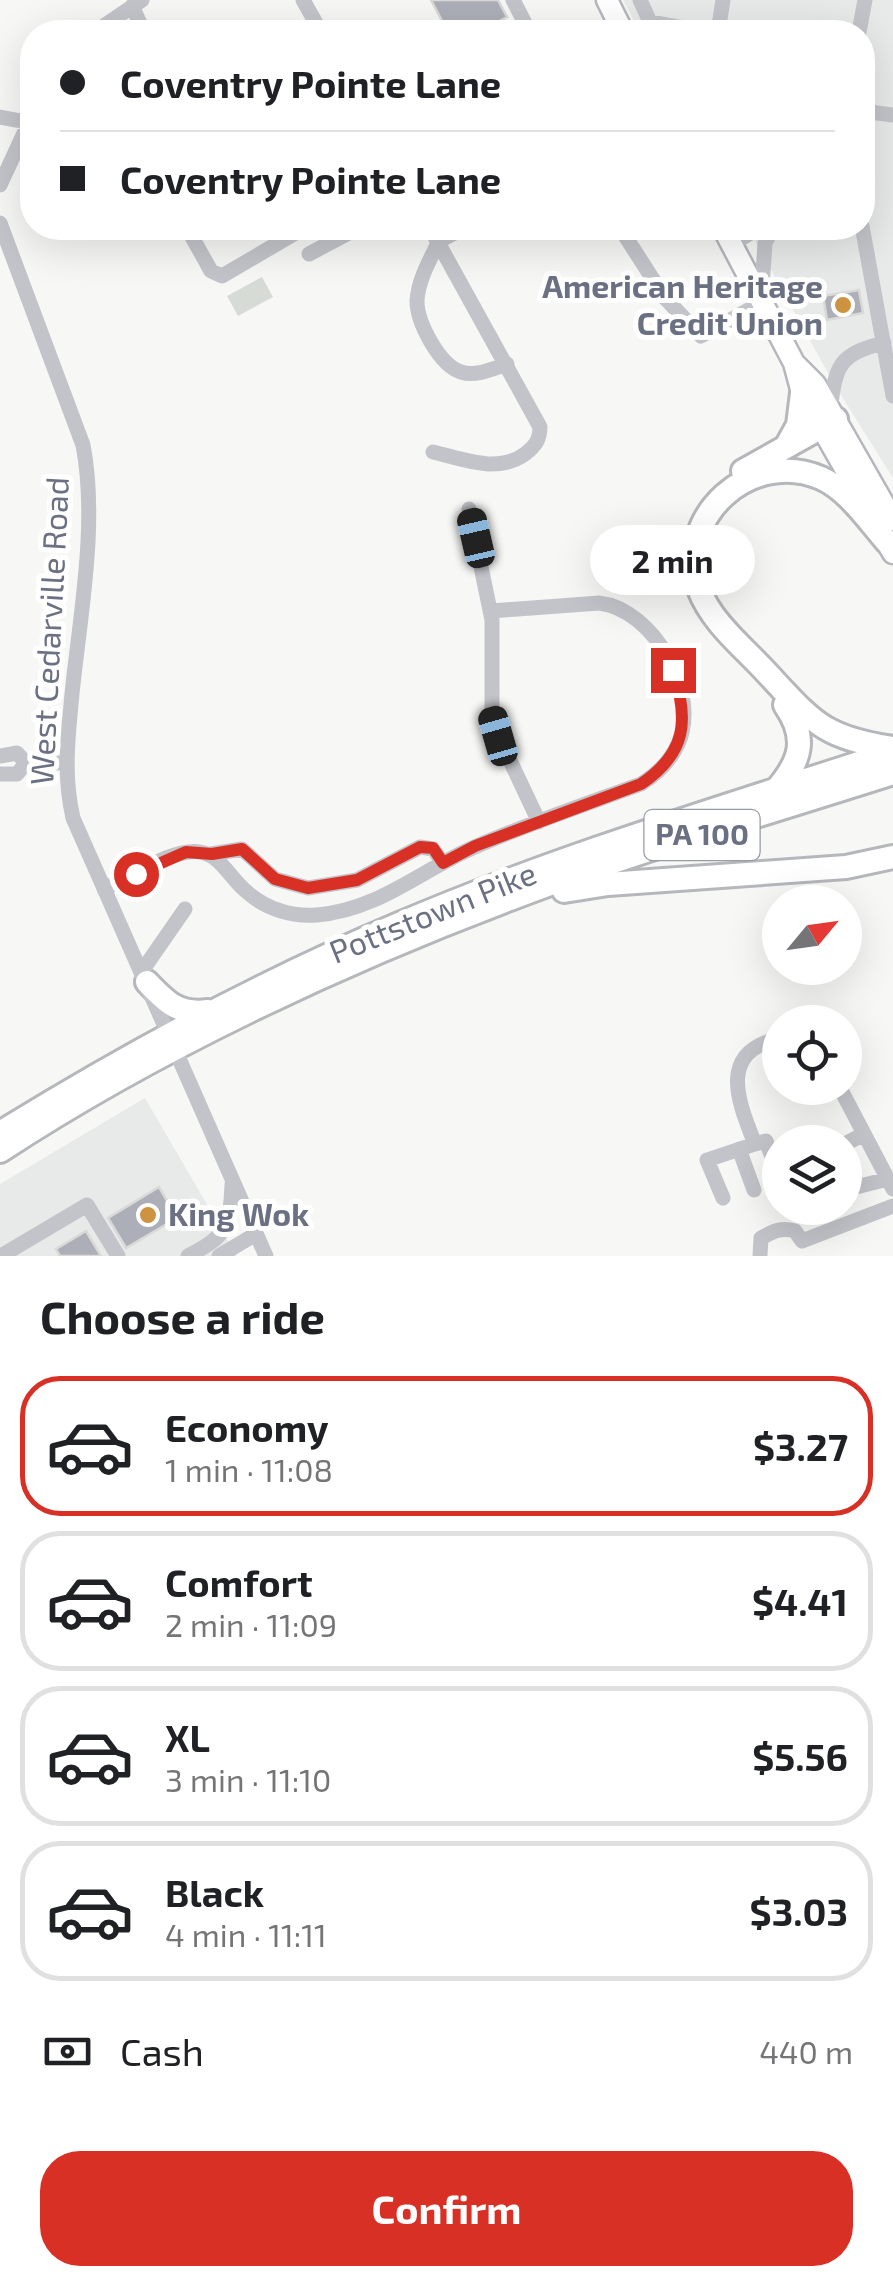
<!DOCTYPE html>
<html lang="en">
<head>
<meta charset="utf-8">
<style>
  body { margin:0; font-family:"Exo 2",sans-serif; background:#f2f2f2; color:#202124; height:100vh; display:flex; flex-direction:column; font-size:38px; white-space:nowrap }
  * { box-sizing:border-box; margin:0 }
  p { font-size:32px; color:#757577 }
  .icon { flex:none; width:55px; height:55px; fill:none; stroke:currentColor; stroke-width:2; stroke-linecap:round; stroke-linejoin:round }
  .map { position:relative; height:1256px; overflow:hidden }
  .drawer { display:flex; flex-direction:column; background:#fff; flex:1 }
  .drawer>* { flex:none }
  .hud { position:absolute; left:20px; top:20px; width:855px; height:220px; border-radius:40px; box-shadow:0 10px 40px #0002; display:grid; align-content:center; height:220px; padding:0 40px; background:#fff }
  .needle { width:65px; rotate:61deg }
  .buttons { position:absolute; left:762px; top:885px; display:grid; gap:20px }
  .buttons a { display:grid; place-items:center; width:100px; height:100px; border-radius:50%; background:#fff; box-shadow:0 10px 40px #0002; font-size:50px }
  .end { position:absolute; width:45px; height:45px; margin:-22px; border:12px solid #d93025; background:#fff; box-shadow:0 0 0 5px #fff }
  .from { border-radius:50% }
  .bubble { position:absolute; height:70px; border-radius:35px; background:#fff; box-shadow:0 10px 40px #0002; font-size:32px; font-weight:700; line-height:70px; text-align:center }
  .car { position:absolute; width:30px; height:60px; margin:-30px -15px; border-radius:12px; box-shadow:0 0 8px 2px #0007; background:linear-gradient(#222 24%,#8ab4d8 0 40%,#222 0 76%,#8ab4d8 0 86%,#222 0) }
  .hud b { display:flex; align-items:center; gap:35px; height:95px; font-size:38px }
  .hud b+b { border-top:2px solid #e0e0e0 }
  .hud i { width:25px; height:25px; background:#202124 }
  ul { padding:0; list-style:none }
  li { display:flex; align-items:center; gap:30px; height:140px; margin:0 20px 15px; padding:0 20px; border:5px solid #e0e0e0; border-radius:40px }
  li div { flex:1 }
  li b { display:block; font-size:38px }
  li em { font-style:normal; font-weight:700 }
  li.current { border-color:#d93025 }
  li>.icon { width:90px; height:90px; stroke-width:1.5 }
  h2 { padding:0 40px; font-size:45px; line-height:120px }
  .pay { display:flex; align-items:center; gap:25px; height:110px; padding:0 40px; font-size:38px }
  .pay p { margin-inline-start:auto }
  .button { display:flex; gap:20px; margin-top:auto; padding:20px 40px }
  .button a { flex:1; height:115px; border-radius:40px; background:#d93025; color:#fff; font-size:40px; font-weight:700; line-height:115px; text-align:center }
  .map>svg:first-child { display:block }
  .built { fill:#e8e9e9 }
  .green { fill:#d6dcd5 }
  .building { fill:#acafb7; stroke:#d9dad8; stroke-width:2.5 }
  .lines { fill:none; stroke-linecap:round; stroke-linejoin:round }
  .major-casing { stroke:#b6b7bd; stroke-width:25 }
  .highway-casing { stroke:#b5b7bb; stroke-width:28 }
  .minor { stroke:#c2c4c9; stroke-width:15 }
  .major { stroke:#fff; stroke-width:20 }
  .highway { stroke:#fff; stroke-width:22 }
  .route { stroke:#d93025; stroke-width:12 }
  .poi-dot { fill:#cd9340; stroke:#fff; stroke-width:4 }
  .labels { text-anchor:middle; stroke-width:10; stroke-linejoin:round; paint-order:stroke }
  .shield { fill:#fff; stroke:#979ba8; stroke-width:2.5 }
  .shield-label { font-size:30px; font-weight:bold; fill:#6b7083 }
  .poi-label { font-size:32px; font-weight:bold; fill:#6b7083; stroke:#fff; text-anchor:end }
  .street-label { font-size:32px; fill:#6b7083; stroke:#fff }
</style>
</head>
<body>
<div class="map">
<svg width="893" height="1256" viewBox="0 0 893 1256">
  <rect width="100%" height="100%" fill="#f7f8f6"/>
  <path class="built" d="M623,0H893V478L834,384L748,228H862V32H640Z
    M145,1098L237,1256H0V1184Z"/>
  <path class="green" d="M262,277L273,297L238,316L227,296Z"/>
  <path class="building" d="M431,0H498L507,17L479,32H448Z
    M859,290L863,313L827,320L823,296Z
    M159,1187L177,1218L126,1248L108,1218Z
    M86,1231L101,1256H60L56,1249Z"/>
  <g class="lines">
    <g class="major-casing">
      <path id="major" d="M607,0L623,32
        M723,228L794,363L802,393L893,553
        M796,365L815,384L893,520"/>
    </g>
    <g class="highway-casing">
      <path id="highway" d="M787,445L798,425L802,393
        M743,471L836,419
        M887,510L893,518
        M887,542C867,519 848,490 821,478C751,448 674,517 699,589C711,622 743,647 766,672C813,722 823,738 893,748
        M776,790C801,761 808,738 785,705
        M564,891L608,884L846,867L893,857
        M147,982C166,1002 178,1015 208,1011
        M0,1133C128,1054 259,983 397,925C558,856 727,806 893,752
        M0,1151C154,1050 338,964 510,899C635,851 765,814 893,773"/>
    </g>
    <path class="minor" d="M303,0L321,32
      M513,0L526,25
      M640,0L650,22L706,32
      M132,6L144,32
      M95,32L142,0
      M718,32L723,0
      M859,32L865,0
      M862,111L893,115
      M0,117L32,123
      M0,185L32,116
      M0,223L83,445C98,523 80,615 72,694C68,737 63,775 73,818L266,1256
      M862,226L893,396
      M187,228L211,271L222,276L304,228
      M430,228L540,427C540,440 535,446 525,454C497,474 463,459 433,452
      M620,228L665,298L701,336L761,303L765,243L773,228
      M439,241C430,260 418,280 417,301C417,322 439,365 461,372C476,377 492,369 507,364
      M439,241L464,228
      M732,244L759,228
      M309,254L358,228
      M830,410C836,366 838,354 884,343
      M469,509L492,620V712L498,735L539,822
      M0,756L17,753L26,763H66
      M0,774H17L26,763
      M211,854L242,849L275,879L308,888L357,880L420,847L433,849L443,863
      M104,889C130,877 160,856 188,852C218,847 227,876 247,892C266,909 292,917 317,915C379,910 422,869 477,846C530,823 586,804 641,784C657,774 670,762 678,744C701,694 654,609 599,603L491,611
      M142,971L185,909
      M840,1088L893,1189
      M755,1144L766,1141L780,1178
      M845,1144L864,1134
      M739,1149L754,1190
      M845,1177L856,1187L888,1179
      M723,1198L707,1160L755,1144C738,1101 717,1052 780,1038
      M802,1241L893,1206
      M1,1256L87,1205L118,1256
      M188,1256C227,1236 230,1227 232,1184
      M219,1256L256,1234
      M760,1256L761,1238C774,1231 781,1227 795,1231L802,1241"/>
    <use href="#major" class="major"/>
    <use href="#highway" class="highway"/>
  </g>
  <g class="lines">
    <path class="route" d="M136,874L186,852L212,854L242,849L275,879L308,888L357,880L420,847L433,848L443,863L475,846L641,784C687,753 689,720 673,670"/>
  </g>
  <g class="poi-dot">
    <circle cx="843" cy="305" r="10"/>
    <circle cx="148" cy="1215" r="10"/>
  </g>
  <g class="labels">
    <rect class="shield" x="644.5" y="810" width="115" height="50" rx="8"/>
    <g class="shield-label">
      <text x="702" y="845">PA 100</text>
    </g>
    <g class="poi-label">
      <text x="823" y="298">American Heritage<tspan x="823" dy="37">Credit Union</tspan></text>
      <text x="168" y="1226" text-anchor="start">King Wok</text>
    </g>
    <g class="street-label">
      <text transform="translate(50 631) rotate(-87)" y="11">West Cedarville Road</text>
      <text transform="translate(433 913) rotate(-22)" y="11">Pottstown Pike</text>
    </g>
  </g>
</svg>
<div class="buttons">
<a><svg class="needle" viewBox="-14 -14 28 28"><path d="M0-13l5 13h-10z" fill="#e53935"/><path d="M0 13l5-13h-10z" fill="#757577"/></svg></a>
<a><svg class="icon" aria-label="locate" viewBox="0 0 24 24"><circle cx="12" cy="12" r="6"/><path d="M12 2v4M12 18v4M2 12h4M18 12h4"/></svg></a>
<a><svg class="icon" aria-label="layers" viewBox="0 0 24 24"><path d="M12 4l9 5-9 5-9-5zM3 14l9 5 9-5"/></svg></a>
</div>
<i class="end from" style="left:136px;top:874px"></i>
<i class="end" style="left:673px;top:670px"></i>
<div class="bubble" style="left:590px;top:525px;width:165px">2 min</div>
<i class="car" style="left:476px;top:538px;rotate:347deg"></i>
<i class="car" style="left:498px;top:736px;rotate:344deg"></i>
<div class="hud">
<b><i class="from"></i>Coventry Pointe Lane</b>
<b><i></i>Coventry Pointe Lane</b>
</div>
</div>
<section class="drawer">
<h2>Choose a ride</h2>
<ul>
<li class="current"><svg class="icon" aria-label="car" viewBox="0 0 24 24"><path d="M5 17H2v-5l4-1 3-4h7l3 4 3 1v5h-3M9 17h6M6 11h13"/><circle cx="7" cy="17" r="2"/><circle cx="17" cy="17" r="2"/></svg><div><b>Economy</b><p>1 min · 11:08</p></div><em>$3.27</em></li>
<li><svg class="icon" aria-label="car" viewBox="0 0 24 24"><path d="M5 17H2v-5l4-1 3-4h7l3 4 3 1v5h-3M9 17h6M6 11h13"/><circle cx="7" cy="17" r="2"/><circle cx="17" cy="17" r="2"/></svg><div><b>Comfort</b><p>2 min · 11:09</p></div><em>$4.41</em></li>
<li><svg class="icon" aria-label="car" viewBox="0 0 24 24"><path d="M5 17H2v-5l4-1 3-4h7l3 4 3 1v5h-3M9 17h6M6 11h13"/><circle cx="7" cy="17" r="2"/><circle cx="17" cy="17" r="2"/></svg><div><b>XL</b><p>3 min · 11:10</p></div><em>$5.56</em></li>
<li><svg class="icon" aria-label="car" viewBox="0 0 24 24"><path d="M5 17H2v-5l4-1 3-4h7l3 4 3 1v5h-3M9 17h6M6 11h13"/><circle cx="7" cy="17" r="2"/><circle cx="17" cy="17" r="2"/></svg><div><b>Black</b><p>4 min · 11:11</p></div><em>$3.03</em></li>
</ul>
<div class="pay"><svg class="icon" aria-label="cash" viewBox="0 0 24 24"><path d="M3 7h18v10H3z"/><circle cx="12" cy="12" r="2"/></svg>Cash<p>440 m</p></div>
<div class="button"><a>Confirm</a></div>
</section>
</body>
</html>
